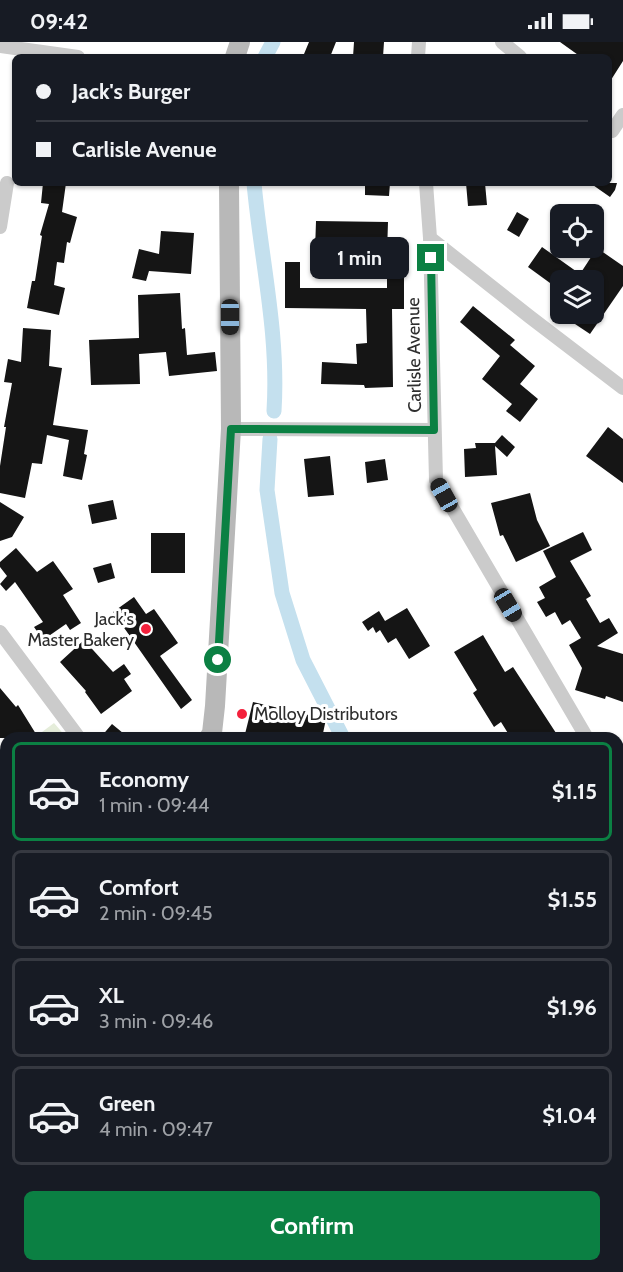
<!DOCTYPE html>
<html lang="en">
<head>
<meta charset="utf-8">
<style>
  body { margin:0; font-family:Cabin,sans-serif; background:#20242c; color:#f1f3f6; height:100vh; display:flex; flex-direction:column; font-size:22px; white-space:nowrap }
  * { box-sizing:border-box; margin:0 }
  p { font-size:20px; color:#9ea1a6 }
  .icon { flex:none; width:33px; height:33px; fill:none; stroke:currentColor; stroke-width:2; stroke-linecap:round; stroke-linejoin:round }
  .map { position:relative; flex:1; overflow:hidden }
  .drawer { position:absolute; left:0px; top:690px; width:624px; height:540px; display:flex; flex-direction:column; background:#171b24; border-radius:18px 18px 0 0; box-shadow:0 2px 4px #0004 }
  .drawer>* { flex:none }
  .hud { position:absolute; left:12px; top:12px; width:600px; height:132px; border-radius:9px; box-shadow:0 2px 4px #0004; display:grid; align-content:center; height:132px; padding:0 24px; background:#171b24 }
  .buttons { position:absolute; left:550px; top:162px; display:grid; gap:12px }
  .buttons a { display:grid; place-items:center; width:54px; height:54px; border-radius:9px; background:#171b24; box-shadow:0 2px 4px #0004; font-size:30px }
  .end { position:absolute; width:27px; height:27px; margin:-14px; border:8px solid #0b8043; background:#fff; box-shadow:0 0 0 3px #fff }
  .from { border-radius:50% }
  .bubble { position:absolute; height:42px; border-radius:9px; background:#171b24; box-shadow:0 2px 4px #0004; font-size:20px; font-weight:800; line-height:42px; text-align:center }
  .car { position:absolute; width:18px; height:36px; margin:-18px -9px; border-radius:8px; box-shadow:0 0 4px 2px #0007; background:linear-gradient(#222 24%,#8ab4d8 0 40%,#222 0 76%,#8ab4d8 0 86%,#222 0) }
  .hud b { display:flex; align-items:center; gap:21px; height:57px; font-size:22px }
  .hud b+b { border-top:2px solid #363941 }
  .hud i { width:15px; height:15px; background:#f1f3f6 }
  ul { padding:10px 0 0; list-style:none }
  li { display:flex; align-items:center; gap:18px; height:99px; margin:0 12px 9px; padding:0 12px; border:3px solid #363941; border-radius:9px }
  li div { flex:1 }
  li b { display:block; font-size:22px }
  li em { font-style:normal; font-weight:800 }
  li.current { border-color:#0b8043 }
  li>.icon { width:54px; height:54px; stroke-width:1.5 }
  .action { display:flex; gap:12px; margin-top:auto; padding:12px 24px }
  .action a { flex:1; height:69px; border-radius:9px; background:#0b8043; color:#fff; font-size:24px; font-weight:800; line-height:69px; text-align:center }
  .status { display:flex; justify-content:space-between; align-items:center; height:42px; padding:0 30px; background:#171b24; direction:ltr }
  .status svg { height:16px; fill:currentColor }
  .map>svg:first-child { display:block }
  .green { fill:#e5edda }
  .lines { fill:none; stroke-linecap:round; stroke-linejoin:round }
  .stream { stroke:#c4e0ee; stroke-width:4.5 }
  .canal { stroke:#c4e0ee; stroke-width:15 }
  .building { fill:#151515 }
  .service { stroke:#cbcbcb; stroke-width:7 }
  .minor { stroke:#cbcbcb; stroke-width:14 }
  .secondary { stroke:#b8b8b8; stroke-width:20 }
  .route { stroke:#0b8043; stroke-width:8 }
  .poi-dot { fill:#f4213c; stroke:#fff; stroke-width:2 }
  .labels { text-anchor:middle; stroke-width:6; stroke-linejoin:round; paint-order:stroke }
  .street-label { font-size:18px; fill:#2e2e2e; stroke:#fff }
  .poi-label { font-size:18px; fill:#2e2e2e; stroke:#fff; text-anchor:end }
</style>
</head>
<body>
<div class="status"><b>09:42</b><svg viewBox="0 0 49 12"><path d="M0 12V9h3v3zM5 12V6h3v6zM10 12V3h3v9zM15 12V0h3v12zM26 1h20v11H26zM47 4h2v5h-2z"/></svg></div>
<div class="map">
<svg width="623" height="1230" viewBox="0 0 623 1230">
  <rect width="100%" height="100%" fill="#fff"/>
  <path class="green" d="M54,681L67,696H34Z
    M6,716V810L0,787V720Z"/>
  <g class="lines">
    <path class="stream" d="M618,1047L623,1053"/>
    <path class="canal" d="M265,15L273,0
      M254,141C261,218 279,291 274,369
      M270,397L267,448L282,551L303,618L343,696
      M424,1224L425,1230"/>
  </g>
  <path class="building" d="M309,0H336L330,15H311L304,12Z
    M354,0H384L383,15H353Z
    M560,0H623V19L609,41V15H581Z
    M43,141H66L62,170L77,175L70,201L67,200L64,221L57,220L54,243L65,246L59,273L27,266L32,239H35L42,194L40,193L49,162L41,161Z
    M365,141H390L389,154L365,153Z
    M466,141H485L487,163L468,164Z
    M590,141H617L615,148L610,155Z
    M517,170L529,177L519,195L507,188Z
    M316,179L388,180L387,211L315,209Z
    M161,189L194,191L191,232L149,229L146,239L132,236L139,207L159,212Z
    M542,205L580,232L597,206L623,224V244L590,292L560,272H594V238H561V249L528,225Z
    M285,220H300V246H387V226H404V267H392L393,345L365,346L364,343L321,342L322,320L357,322L356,302L367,301L366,267L285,266Z
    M180,251L182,287L185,286L187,313L215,310L217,329L169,334L166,310L139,312L140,342L91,343L89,298L139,296L138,253Z
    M473,264L515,298L510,303L535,324L520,342L538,357L520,380L506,369L512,362L482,337L500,314L460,280Z
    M23,286L51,288L49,324L62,326L53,383L88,388L84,412L87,413L82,438L63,434L69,398L47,393L42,422L32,421L25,456L0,451V424L6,385H4L12,341L4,340L8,317L21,320Z
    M608,385L623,397V441L586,414Z
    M502,393L515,405L507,415L495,404L497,433L465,435L464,407L476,406L475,401H495Z
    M330,414L334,453L308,455L304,417Z
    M385,417L388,438L367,441L365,420Z
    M530,451L537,478L550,504L516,520L503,493L500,494L491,461Z
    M113,458L117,477L92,482L88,463Z
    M0,460L24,475L12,495L0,499Z
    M583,490L592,508L570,519L591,554L586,557L600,581L609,576L618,591L597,604L623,612V660L606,654L605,657L575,648L582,626L569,603L581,596L570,578L562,583L555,570L546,575L537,560L545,556L539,545L556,535L543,509Z
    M151,491H185V531H151Z
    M16,506L37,530L53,519L73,547L63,553L81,581L70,588L66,582L43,598L34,585L43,580L15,540L6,549L0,542L7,534L0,525V520Z
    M111,521L115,536L98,541L93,526Z
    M134,555L146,572L154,567L178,601L160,614L192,658L181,667L113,570Z
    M407,566L430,604L409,617L396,596L388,601L380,588L376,591L373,585L368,589L362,580L379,569L385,579Z
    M483,593L505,630L513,625L556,691L549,696H511L501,680L494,685L473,651L477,648L454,610Z
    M84,598L113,630L124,622L131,632L124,637L132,649L101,672L85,650L86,649L60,620Z
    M0,646L16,665L18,663L36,692L29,696H0Z
    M253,660L326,677L322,696H262L245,692Z
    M112,682L129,696H100Z"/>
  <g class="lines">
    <path class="service" d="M0,1164L3,1177"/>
    <path class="minor" d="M502,0L520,15
      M0,4L78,15
      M418,15L419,0
      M612,89L623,73
      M426,141L430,196L436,438L587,696
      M0,185L7,141
      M430,196L530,275L623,346
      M231,387L433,388
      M0,590L79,696
      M618,747L623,755
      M618,1101L623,1089
      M618,1184L623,1186
      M287,1224V1230
      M564,1230L567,1224"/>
    <path class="secondary" d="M235,15L240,0
      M209,696L212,691L215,664L231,387L229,141
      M0,953L6,950"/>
  </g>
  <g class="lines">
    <path class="route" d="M218,618L231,387L434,388L431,216"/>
  </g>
  <g class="poi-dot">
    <circle cx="146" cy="587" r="6"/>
    <circle cx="242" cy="672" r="6"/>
  </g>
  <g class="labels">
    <g class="street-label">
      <text transform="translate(414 313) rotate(-91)" y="6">Carlisle Avenue</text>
    </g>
    <g class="poi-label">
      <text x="134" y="583">Jack's<tspan x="134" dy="21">Master Bakery</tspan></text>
      <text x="254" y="678" text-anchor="start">Molloy Distributors</text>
    </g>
  </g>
</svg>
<div class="buttons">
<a><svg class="icon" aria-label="locate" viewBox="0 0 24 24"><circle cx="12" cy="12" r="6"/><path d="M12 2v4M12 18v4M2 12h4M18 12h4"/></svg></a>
<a><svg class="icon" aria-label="layers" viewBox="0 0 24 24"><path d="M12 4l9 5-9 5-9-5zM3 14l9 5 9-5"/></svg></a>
</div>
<i class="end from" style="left:218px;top:618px"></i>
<i class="end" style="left:431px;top:216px"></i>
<div class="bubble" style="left:310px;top:195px;width:99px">1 min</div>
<i class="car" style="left:230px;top:275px;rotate:180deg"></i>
<i class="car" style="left:444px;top:453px;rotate:331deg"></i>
<i class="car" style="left:508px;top:563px;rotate:149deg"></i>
<div class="hud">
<b><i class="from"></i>Jack's Burger</b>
<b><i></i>Carlisle Avenue</b>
</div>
<section class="drawer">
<ul>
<li class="current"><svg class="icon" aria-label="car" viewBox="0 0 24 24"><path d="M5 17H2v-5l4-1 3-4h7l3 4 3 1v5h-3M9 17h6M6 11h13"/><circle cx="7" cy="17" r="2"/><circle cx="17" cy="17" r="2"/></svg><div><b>Economy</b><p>1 min · 09:44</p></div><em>$1.15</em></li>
<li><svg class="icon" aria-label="car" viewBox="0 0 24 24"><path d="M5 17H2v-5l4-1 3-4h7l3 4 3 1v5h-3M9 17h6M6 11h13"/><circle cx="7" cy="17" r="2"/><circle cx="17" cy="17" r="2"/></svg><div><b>Comfort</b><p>2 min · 09:45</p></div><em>$1.55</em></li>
<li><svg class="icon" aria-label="car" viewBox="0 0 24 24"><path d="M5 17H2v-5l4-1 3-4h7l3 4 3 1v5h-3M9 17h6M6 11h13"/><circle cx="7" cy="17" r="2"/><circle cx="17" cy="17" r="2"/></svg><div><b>XL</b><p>3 min · 09:46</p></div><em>$1.96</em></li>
<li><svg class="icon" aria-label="car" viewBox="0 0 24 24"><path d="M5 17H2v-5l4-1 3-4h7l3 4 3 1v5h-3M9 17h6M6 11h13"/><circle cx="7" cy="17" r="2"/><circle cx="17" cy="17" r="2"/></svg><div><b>Green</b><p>4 min · 09:47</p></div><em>$1.04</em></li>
</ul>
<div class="action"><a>Confirm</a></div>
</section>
</div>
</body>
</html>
